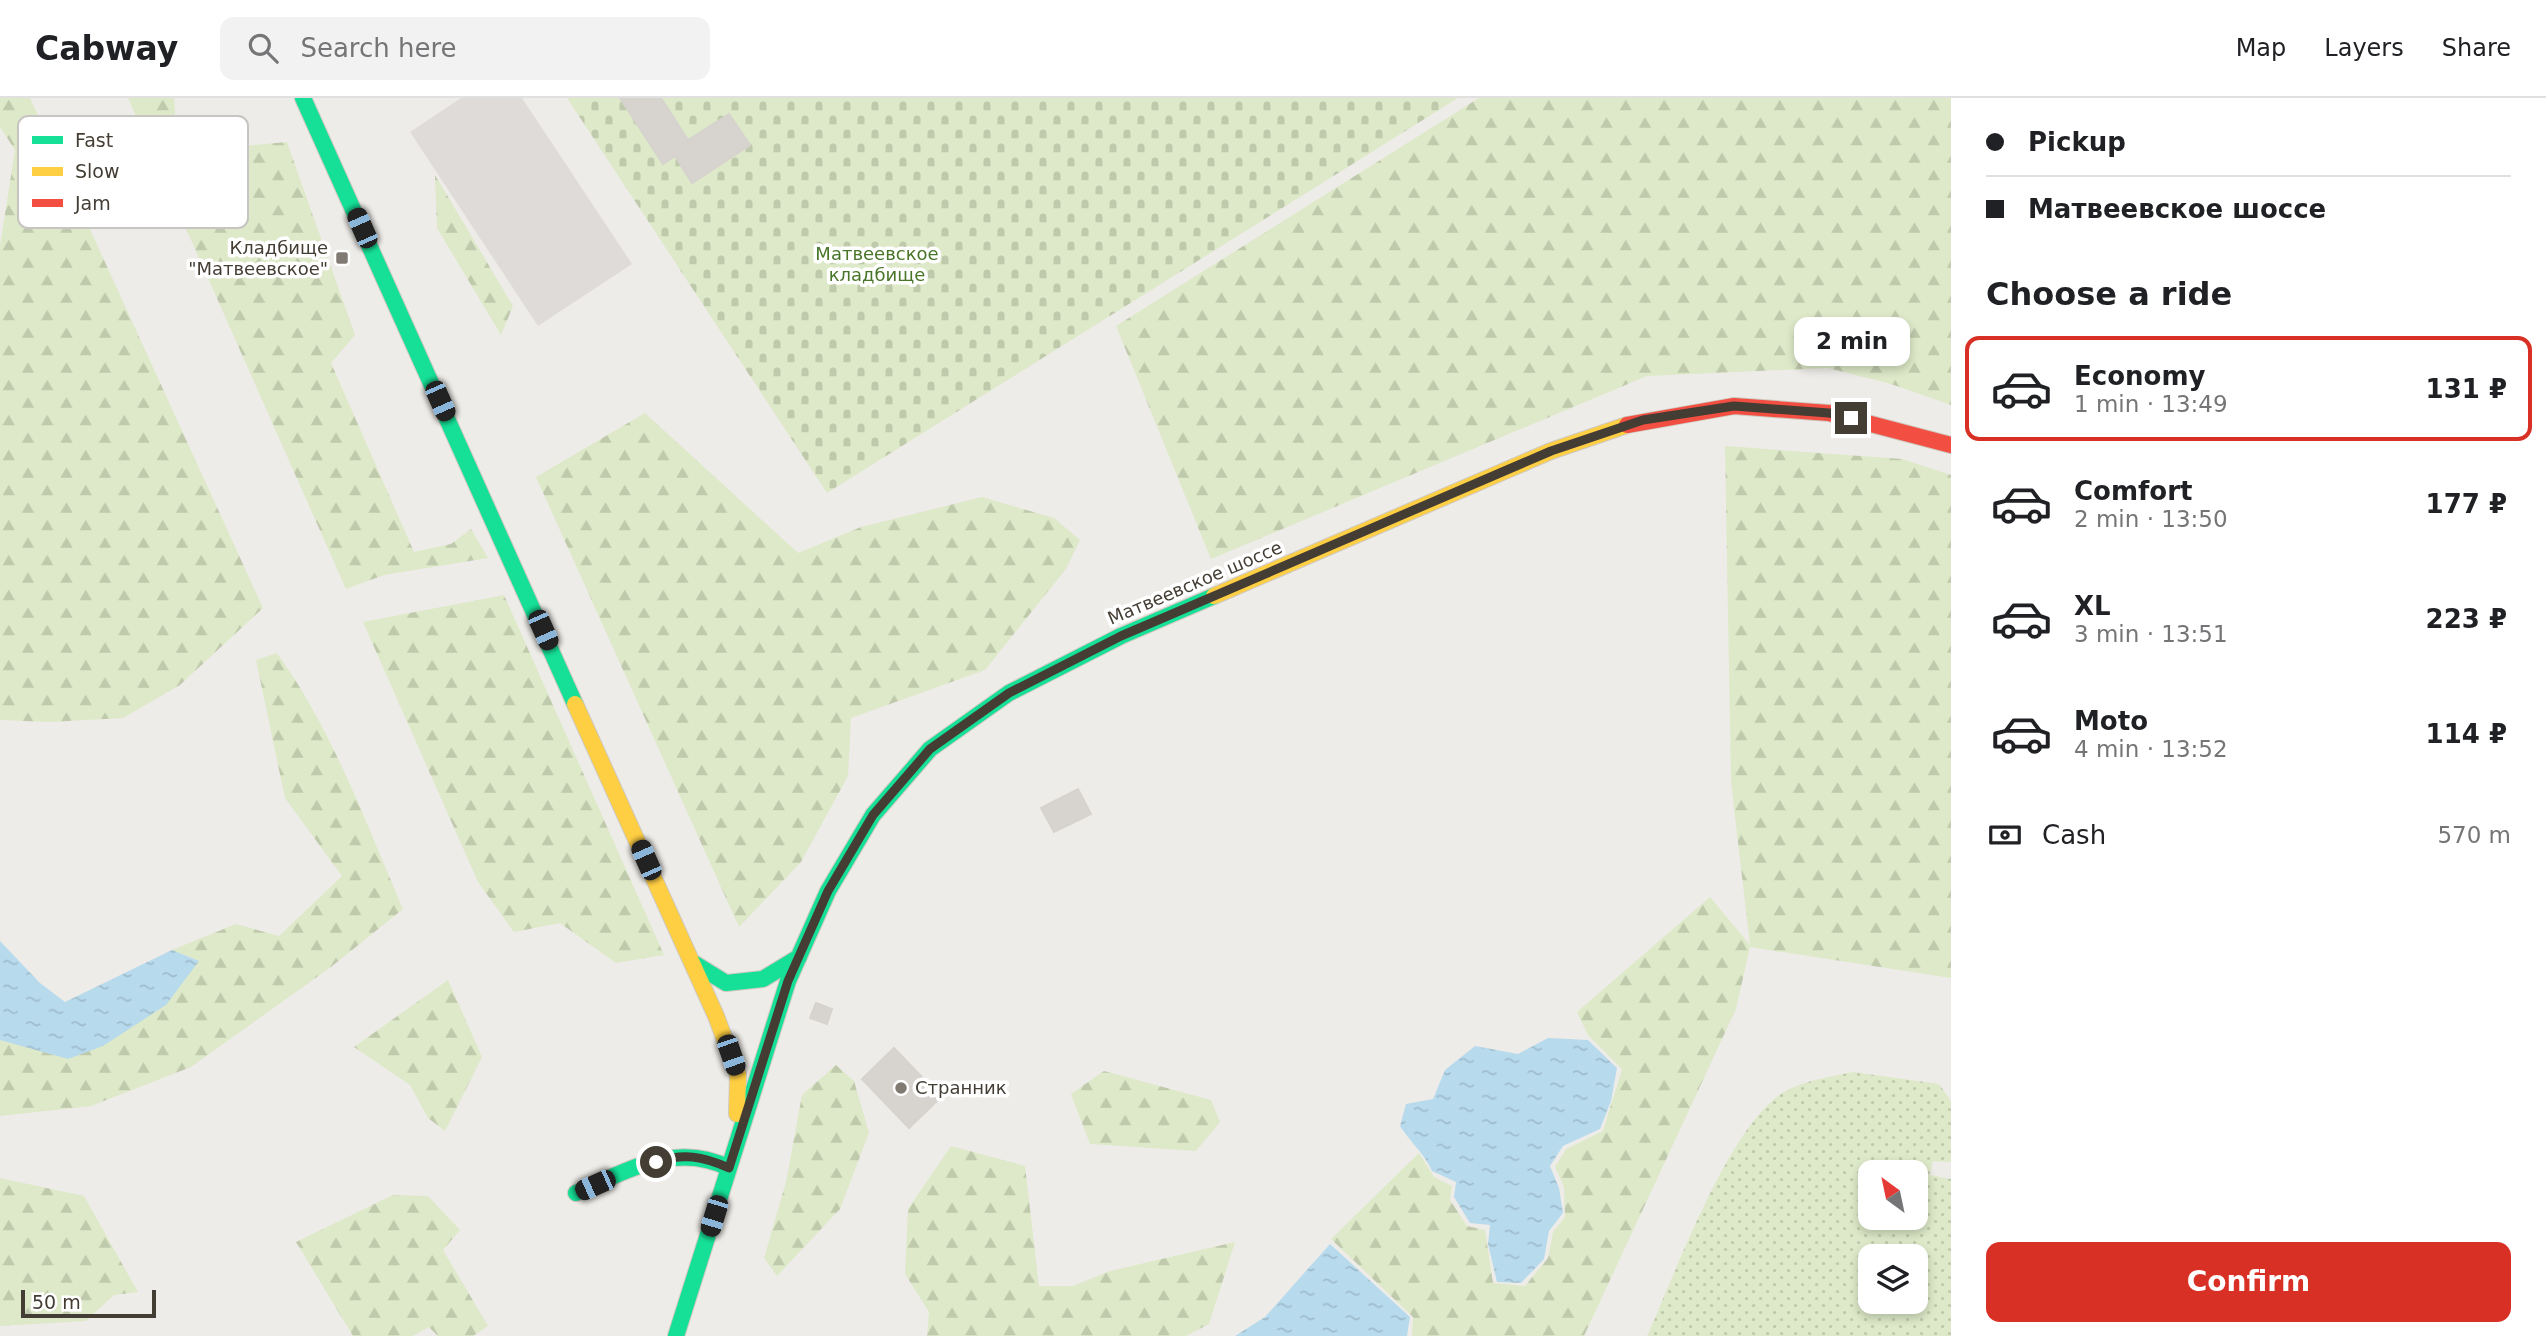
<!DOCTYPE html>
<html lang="en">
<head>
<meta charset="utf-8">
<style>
  body { margin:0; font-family:"DejaVu Sans",sans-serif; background:#f2f2f2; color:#202124; height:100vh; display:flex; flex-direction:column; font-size:26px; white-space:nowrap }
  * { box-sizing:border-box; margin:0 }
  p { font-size:23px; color:#757577 }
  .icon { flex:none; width:38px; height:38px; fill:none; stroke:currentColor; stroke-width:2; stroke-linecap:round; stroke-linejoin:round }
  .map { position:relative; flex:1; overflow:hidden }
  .panel { display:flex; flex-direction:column; background:#fff; width:595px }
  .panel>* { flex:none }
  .top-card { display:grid; align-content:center; height:154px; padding:0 35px; background:#fff }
  .needle { width:46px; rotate:327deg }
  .buttons { position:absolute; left:1858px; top:1062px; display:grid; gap:14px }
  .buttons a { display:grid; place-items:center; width:70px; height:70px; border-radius:14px; background:#fff; box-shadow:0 4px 10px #0003; font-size:35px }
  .scale { position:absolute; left:21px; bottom:18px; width:135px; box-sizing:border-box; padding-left:7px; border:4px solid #443d34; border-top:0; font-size:19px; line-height:24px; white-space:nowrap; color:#443d34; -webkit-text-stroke:5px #fff; paint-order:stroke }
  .end { position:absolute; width:32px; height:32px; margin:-16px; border:9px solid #443d34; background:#fff; box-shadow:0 0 0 4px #fff }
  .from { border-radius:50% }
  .bubble { position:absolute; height:49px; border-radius:14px; background:#fff; box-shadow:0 4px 10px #0003; font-size:23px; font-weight:600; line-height:49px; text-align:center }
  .car { position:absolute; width:21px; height:42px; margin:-21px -10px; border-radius:9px; box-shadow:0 0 5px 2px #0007; background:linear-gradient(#222 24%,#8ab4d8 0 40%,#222 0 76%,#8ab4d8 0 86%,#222 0) }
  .top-card b { display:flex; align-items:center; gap:24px; height:66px; font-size:26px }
  .top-card b+b { border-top:2px solid #e0e0e0 }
  .top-card i { width:18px; height:18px; background:#202124 }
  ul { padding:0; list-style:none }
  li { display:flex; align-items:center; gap:21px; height:105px; margin:0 14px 10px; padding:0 21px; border:4px solid transparent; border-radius:14px }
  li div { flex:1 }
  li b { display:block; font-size:26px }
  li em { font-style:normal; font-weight:600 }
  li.active { border-color:#d93025 }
  li>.icon { width:63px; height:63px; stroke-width:1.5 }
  h2 { padding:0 35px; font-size:32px; line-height:84px }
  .pay { display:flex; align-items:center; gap:18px; height:77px; padding:0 35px; font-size:26px }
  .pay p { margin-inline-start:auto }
  .cta { display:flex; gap:14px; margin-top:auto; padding:14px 35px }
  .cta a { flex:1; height:80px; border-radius:14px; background:#d93025; color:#fff; font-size:28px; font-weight:600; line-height:80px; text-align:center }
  header { display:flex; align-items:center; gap:42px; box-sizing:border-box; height:98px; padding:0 35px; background:#fff; border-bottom:2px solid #e0e0e0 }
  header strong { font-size:33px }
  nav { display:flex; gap:38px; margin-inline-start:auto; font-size:24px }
  .search { width:490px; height:63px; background:#f2f2f2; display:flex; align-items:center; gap:18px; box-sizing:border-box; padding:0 24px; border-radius:14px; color:#757577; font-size:26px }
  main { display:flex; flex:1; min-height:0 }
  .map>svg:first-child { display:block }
  .grass { fill:url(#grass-dots); fill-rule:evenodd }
  .forest { fill:url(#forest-firs) }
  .cemetery { fill:url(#cemetery-stones) }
  .parking { fill:#dedbd8 }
  .water { fill:url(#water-ripples) }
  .building { fill:#d7d3cf; stroke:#d6d3ce; stroke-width:2 }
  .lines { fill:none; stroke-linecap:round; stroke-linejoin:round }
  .fast-casing { stroke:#cec9bf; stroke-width:18 }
  .slow-casing { stroke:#cec9bf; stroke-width:18 }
  .jam-casing { stroke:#cec9bf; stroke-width:18 }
  .fast { stroke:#16e098; stroke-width:16 }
  .slow { stroke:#ffcf43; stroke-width:16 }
  .jam { stroke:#f24e42; stroke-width:16 }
  .route { stroke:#443d34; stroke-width:9 }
  .poi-dot { fill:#807a73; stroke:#fff; stroke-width:2.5 }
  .labels { text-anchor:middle; stroke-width:7; stroke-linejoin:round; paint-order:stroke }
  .poi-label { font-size:18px; fill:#443d34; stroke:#fff; text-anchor:end }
  .park-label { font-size:18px; fill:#487528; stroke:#fff }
  .street-label { font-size:18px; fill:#443d34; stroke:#fff }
  .key { fill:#fff; stroke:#c7c5c2; stroke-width:2 }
  .key-label { font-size:19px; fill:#443d34 }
</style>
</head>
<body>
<header>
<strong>Cabway</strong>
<div class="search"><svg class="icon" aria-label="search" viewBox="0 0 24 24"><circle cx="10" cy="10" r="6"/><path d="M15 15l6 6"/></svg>Search here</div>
<nav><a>Map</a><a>Layers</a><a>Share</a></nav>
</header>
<main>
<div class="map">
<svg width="1951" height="1238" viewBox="0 0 1951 1238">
  <defs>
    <pattern id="grass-dots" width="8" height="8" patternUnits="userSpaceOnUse" patternTransform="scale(1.75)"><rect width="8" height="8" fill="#dde9c8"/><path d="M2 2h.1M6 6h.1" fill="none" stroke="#bfc9ac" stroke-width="1.8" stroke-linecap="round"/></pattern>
    <pattern id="forest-firs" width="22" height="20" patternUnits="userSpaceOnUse" patternTransform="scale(1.75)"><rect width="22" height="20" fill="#dde9c8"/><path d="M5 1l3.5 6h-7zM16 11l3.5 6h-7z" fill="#bfc9ac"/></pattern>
    <pattern id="cemetery-stones" width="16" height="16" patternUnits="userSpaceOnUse" patternTransform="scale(1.75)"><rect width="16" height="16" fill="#dde9c8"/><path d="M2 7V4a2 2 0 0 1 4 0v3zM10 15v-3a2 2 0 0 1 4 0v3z" fill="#bfc9ac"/></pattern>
    <pattern id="water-ripples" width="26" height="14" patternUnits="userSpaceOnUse" patternTransform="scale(1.75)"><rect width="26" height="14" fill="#b7daed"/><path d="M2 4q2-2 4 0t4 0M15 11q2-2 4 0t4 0" fill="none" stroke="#9fbccc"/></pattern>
  </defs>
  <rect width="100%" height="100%" fill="#eeece8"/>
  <path class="grass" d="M1853,974L1939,986L1951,1003V1064L1933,1063L1930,1077L1951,1081V1238H1647C1675,1177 1730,1023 1786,993C1806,982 1830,979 1853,974ZM1871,1074H1916V1120H1871ZM1871,1158H1916V1204H1871Z"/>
  <path class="forest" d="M0,0H30L263,510L180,587L123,620L49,624L0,622V148L15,52L0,29Z
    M128,0H174L176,27L212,51L287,44L355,237L331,265L414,454L451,446L471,431L488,460L384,477L346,491Z
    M1479,0H1951V307L1891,286L1828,270L1647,278L1211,461L1116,228Z
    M435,77L513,208L501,237L437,130Z
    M645,315L798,455L861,429L982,399L1054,420L1080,442L1066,471L985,572L851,620L848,678L801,764L739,829L536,379Z
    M1725,348L1902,361L1951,377V880L1750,849L1736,911L1584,1238H1412L1413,1219L1331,1141L1419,1055L1434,1079L1452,1088L1450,1102L1467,1128L1485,1132L1493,1185L1525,1188L1548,1160L1553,1134L1565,1119L1564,1089L1555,1069L1566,1051L1603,1033L1622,971L1588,937L1577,914L1710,799L1750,847L1731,684Z
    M504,497L664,857L616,865L560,825L514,834L478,784L363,524Z
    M277,555C332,631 366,725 403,811L331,869L191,969L91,1008L0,1018V942L68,960L199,863L172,852L236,826L279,838L342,778L285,700L256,562Z
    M448,882L482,959L445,1033L428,1020L410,987L354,949Z
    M836,967L854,983L869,1035L840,1111L777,1178L764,1160L786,1084L802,997Z
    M1104,973L1211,1002L1220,1024L1196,1053L1090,1046L1071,996Z
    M951,1048L1025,1068L1039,1188H1073L1110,1173L1235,1144L1209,1226L1186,1238H927L929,1214L905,1176L908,1111Z
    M0,1080L84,1098L138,1194L114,1197L86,1223L0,1228Z
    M393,1097L428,1098L460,1132L443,1152L488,1228L473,1238H438L429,1229L413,1238H353L296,1144Z"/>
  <path class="cemetery" d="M567,0H1458L827,395Z"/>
  <path class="parking" d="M461,0H522L632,166L538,228L410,34Z"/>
  <path class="water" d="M0,843L40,885L65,904L172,852L199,863L166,907L103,948L68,961L0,942Z
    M1548,940L1588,942L1617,970L1611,1003L1600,1031L1563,1048L1550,1068L1559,1090L1563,1115L1549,1133L1544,1161L1521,1185L1497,1184L1488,1146L1490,1127L1470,1125L1454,1099L1456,1084L1432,1073C1424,1055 1411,1045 1400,1028L1406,1006L1433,1001L1445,972L1475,948L1518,956Z
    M1330,1146L1410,1219L1407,1238H1235L1265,1219Z"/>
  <path class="building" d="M620,0H661L688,42L729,16L750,47L692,85L675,58L663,66Z
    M1078,691L1091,716L1054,734L1041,710Z
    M816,905L832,911L827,926L810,920Z
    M894,950L941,999L909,1030L862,981Z"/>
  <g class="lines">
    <g class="fast-casing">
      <path id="fast" d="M303,0L575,606
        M692,864L726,885L763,881L799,859
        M576,1095C626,1073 676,1043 729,1070
        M676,1238L788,883L828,793L873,717L930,651L1009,595L1121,538L1214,498"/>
    </g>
    <g class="slow-casing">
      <path id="slow" d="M1214,498L1551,353L1627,327
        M575,606L716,918L738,977L737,1016"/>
    </g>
    <g class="jam-casing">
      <path id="jam" d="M1627,327L1734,308L1829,315L1951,347"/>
    </g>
    <use href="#fast" class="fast"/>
    <use href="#slow" class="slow"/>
    <use href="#jam" class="jam"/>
  </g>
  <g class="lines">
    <path class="route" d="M656,1064C684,1055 702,1058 729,1070L788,883L828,793L873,717L930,651L1009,595L1121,538L1551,353L1643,322L1734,308L1829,315L1851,320"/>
  </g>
  <g class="poi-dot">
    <rect x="335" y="153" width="14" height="14" rx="3.5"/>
    <circle cx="901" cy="990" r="7"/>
  </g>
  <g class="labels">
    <g class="poi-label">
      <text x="328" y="156">Кладбище<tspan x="328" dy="21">"Матвеевское"</tspan></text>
      <text x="915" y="996" text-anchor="start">Странник</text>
    </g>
    <g class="park-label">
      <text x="877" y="162">Матвеевское<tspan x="877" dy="21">кладбище</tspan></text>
    </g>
    <g class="street-label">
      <text transform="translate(1195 485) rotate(-23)" y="6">Матвеевское шоссе</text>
    </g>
  </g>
  <rect x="18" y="18" width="230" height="112" rx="10" class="key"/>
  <rect x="32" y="38" width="31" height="8" fill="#16e098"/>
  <rect x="32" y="69" width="31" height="9" fill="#ffcf43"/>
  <rect x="32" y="101" width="31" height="8" fill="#f24e42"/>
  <g class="key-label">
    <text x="75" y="49">Fast</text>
    <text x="75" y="80">Slow</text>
    <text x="75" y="112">Jam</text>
  </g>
</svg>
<div class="buttons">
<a><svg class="needle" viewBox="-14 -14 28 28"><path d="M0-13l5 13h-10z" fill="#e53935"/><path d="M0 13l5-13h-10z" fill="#757577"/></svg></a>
<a><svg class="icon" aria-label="layers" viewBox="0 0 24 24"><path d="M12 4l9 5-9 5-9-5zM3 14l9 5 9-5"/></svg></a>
</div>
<div class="scale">50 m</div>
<i class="end from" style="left:656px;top:1064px"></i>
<i class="end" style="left:1851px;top:320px"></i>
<div class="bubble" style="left:1794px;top:219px;width:116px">2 min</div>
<i class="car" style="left:362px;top:130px;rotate:336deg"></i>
<i class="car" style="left:440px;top:303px;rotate:156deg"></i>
<i class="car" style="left:543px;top:532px;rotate:156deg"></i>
<i class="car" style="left:646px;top:762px;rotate:336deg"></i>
<i class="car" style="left:731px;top:957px;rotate:161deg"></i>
<i class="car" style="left:595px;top:1087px;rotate:246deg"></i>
<i class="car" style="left:714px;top:1118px;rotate:197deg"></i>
</div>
<section class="panel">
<div class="top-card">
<b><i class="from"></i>Pickup</b>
<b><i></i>Матвеевское шоссе</b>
</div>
<h2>Choose a ride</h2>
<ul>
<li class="active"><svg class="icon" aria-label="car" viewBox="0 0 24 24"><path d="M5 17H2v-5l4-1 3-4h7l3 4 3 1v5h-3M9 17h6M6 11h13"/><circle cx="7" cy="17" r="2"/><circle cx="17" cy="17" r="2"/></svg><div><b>Economy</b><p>1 min · 13:49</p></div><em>131 ₽</em></li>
<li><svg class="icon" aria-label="car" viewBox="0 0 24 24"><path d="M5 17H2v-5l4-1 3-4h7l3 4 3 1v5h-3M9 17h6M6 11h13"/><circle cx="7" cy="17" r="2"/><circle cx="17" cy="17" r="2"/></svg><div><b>Comfort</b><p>2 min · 13:50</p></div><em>177 ₽</em></li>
<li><svg class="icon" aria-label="car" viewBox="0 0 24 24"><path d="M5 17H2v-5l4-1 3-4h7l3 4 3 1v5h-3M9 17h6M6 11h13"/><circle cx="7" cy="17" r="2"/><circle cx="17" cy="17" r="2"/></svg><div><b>XL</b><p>3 min · 13:51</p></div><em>223 ₽</em></li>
<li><svg class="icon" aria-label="car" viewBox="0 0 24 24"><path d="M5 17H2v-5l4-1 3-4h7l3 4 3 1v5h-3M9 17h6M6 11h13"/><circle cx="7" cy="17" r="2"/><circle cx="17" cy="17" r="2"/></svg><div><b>Moto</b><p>4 min · 13:52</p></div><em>114 ₽</em></li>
</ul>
<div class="pay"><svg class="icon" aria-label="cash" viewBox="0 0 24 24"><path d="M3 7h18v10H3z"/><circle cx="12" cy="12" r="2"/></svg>Cash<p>570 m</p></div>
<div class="cta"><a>Confirm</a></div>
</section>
</main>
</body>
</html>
